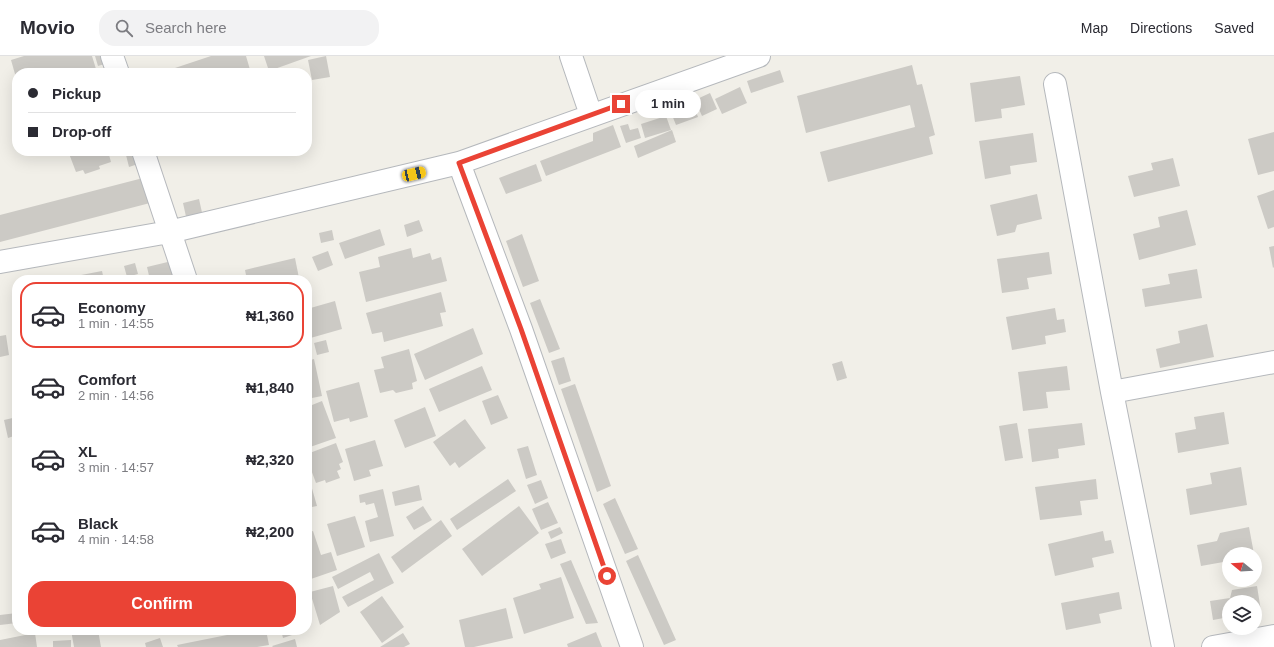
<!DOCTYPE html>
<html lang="en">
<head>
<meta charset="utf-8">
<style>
  body { margin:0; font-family:Helvetica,sans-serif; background:#f2f2f3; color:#2b2b33; height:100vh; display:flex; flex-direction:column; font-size:15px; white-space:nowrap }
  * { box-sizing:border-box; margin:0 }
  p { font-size:13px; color:#7c7c81 }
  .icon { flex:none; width:22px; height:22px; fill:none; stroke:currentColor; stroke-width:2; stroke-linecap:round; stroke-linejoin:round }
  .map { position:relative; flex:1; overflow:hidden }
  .panel { position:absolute; left:12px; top:219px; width:300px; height:360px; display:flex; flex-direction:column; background:#fff; border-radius:16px; box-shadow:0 4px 16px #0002 }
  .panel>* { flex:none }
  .top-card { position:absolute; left:12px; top:12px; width:300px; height:88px; border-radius:16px; box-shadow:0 4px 16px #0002; display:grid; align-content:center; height:88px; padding:0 16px; background:#fff }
  .needle { width:26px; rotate:288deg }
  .controls { position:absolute; left:1222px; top:491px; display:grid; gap:8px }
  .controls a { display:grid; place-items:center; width:40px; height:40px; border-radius:50%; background:#fff; box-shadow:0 4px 16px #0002; font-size:20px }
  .end { position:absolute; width:18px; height:18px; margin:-9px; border:5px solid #ea4335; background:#fff; box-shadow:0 0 0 2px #fff }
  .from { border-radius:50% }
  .bubble { position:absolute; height:28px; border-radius:14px; background:#fff; box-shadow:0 4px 16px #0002; font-size:13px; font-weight:700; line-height:28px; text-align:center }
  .car { position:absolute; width:12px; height:24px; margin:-12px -6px; border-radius:5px; box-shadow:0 0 3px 1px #0007; background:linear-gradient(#f5c518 24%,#345 0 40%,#f5c518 0 76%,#345 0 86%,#f5c518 0) }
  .top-card b { display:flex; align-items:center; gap:14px; height:38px; font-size:15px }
  .top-card b+b { border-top:1px solid #e1e1e2 }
  .top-card i { width:10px; height:10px; background:#2b2b33 }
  ul { padding:7px 0 0; list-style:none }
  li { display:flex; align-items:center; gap:12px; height:66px; margin:0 8px 6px; padding:0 8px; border:2px solid transparent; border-radius:16px }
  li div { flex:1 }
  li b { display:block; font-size:15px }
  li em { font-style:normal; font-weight:700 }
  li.on { border-color:#ea4335 }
  li>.icon { width:36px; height:36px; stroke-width:1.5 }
  .button { display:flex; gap:8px; margin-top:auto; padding:8px 16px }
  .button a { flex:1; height:46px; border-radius:16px; background:#ea4335; color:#fff; font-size:16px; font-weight:700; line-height:46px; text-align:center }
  header { display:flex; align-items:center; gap:24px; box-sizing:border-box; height:56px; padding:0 20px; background:#fff; border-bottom:1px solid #e1e1e2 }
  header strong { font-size:19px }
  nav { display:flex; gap:22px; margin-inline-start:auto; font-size:14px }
  .search { width:280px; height:36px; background:#f2f2f3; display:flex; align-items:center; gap:10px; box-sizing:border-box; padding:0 14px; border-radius:16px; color:#7c7c81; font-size:15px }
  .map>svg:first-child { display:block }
  .building { fill:#cccac5 }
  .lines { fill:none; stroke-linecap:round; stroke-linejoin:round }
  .minor-casing { stroke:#b5b8bc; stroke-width:24 }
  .minor { stroke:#fff; stroke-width:22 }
  .route { stroke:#ea4335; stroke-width:5 }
</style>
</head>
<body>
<header>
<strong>Movio</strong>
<div class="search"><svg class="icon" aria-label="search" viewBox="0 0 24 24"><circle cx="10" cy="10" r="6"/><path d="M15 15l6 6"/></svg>Search here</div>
<nav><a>Map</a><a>Directions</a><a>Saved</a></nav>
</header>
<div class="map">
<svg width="1274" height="591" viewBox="0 0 1274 591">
  <rect width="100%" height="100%" fill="#f1efe8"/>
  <path class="building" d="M24,0H92L96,13L80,17H17V25L11,4Z
    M95,0H106L108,7L98,10Z
    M211,0H246L251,17H160Z
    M264,0H311L269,15Z
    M326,0L330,21L312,24L308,4Z
    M912,9L917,29L922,28L935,79L929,81L933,98L828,126L820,96L915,71L910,49L806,77L797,40Z
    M780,14L784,26L751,37L747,25Z
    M1020,20L1025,49L1001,53L1002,62L975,66L970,27Z
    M740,31L747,47L722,58L715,43Z
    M710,37L717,53L702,60L695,44Z
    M694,51L698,61L676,69L672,59Z
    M666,60L671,74L645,82L641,68Z
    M628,68L630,74L638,72L641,82L626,87L620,70Z
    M613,69L621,91L546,120L540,105L593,85V77Z
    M672,74L676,86L638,102L634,90Z
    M1274,76V115L1258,119L1248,83Z
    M1033,77L1037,106L1010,110L1011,118L985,123L979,85Z
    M68,95H108L111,106L99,110L100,113L85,118L83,114L76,116Z
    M112,95H127L114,99Z
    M137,96L141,107L129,111L126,99Z
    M1173,102L1180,130L1134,141L1128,120L1153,114L1151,107Z
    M536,108L542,125L506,138L499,122Z
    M143,122L150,147L0,186V159Z
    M1274,134V171L1268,173L1257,140Z
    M1037,138L1042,163L1017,169L1015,176L997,180L990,149Z
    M199,143L203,161L187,165L183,147Z
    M1187,154L1196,189L1139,204L1133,178L1160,171L1158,161Z
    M419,164L423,175L407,181L404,169Z
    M380,173L385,189L345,203L339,187Z
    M332,174L334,184L321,187L319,177Z
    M522,178L539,225L523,231L506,185Z
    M1274,190V211L1273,212L1269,191Z
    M411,192L413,202L430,197L432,204L441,201L447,225L366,246L359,216L380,211L378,201Z
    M328,195L333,209L318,215L312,201Z
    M1049,196L1052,218L1027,222L1029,233L1002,237L997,203Z
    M295,202L299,222L290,224H247L245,214Z
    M176,204L181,224H150L147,211Z
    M135,207L138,218L127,221L124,210Z
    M1197,213L1202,242L1145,251L1142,233L1170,228L1168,218Z
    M102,215L104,224H76V220Z
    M441,236L446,256L440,257L443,270L384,286L382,276L372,278L366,257Z
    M540,243L560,293L549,297L530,247Z
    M335,245L342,273L307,283V253Z
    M1055,252L1057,264L1064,263L1066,276L1045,280L1046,288L1012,294L1006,261Z
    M1207,268L1214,301L1160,312L1156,293L1180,287L1178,275Z
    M473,272L483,298L425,324L414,298Z
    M6,279L9,299L0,301V280Z
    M326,284L329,296L317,299L314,287Z
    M409,293L417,325L412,327L413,333L396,337L393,334L380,337L374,314L384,312L381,301Z
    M564,301L571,325L559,329L551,305Z
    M314,303L322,340L307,343V305Z
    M842,305L847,322L837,325L832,308Z
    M482,310L492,334L439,356L429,333Z
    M1067,310L1070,334L1046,336L1048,352L1023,355L1018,316Z
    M359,326L368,361L350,366L349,362L334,366L326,335Z
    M575,328L611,430L597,436L561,333Z
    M498,339L508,362L491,369L482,345Z
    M322,345L336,382L310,391L307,382V351Z
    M425,351L436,380L405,392L394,364Z
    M1224,356L1229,388L1178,397L1175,377L1196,373L1194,361Z
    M17,361V379L8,382L4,364Z
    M465,363L486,392L459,412L455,406L450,410L433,386Z
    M1017,367L1023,402L1005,405L999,370Z
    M1082,367L1085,389L1058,393L1059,402L1032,406L1028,373Z
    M375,384L383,410L369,414L371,420L354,425L345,393Z
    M336,387L343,406L339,408L341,413L337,415L340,422L326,427L325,424L316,427L307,403V398Z
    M528,390L537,419L526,423L517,393Z
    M1241,411L1247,449L1190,459L1186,433L1212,428L1210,417Z
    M307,415L317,450L307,452Z
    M508,423L516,435L457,474L450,463Z
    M1096,423L1098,443L1080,445L1082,459L1040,464L1035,431Z
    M541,424L548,442L535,448L527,429Z
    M419,429L422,444L395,450L392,436Z
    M383,433L394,480L370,486L365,465L378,461L374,447L366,449L365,446L360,447L359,439Z
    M615,442L638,493L625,498L603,448Z
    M548,446L558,467L541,474L532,453Z
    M423,450L432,464L414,474L406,461Z
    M519,450L539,477L482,520L462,493Z
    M355,460L365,491L337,500L327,468Z
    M441,464L452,480L402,517L391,501Z
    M560,471L563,477L551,483L548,476Z
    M1249,471L1254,498H1229V505L1201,510L1197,489L1217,485L1220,477Z
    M313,475L321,499L331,496L337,514L308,524L307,477Z
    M1103,475L1105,485L1111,484L1114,497L1092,502L1094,511L1055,520L1048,488Z
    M561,483L566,497L551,503L545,488Z
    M379,497L394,527L348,551L342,541L374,524L370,516L338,533L332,521Z
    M638,499L676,584L664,589L626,505Z
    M571,504L598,567L586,568L560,508Z
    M561,521L574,562L524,578L513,542L541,533L539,528Z
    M333,530L340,556L320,569L310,536Z
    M1257,530L1261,555L1255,557V546H1229V561L1213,564L1210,545L1230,542L1232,534Z
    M1119,536L1122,553L1099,558L1101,567L1066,574L1061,547Z
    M382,540L404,571L382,587L360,556Z
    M506,552L513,582L474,591H465L459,564Z
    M17,557V567L0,569V559Z
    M71,574H98L101,591H74Z
    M252,574H266L269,589L257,591H178L177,589Z
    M281,574H297L298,577L283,582Z
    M596,576L602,591H568L567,588Z
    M35,577L37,591H0V584Z
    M403,577L410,588L404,591H380Z
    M160,582L163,591H146L145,587Z
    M295,583L297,591H273L272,590Z
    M71,584V591H53V585Z"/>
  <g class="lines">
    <g class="minor-casing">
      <path id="minor" d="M112,0L118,17
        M571,0L591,59
        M1055,28L1112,336L1163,591
        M143,95L186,224
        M459,107L521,273L632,591
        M0,206L169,176L459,107L759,0
        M1112,336L1274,306
        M1213,591L1274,580"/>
    </g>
    <use href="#minor" class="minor"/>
  </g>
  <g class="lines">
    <path class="route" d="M607,520L521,273L459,107L621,48"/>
  </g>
</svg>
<div class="controls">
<a><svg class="needle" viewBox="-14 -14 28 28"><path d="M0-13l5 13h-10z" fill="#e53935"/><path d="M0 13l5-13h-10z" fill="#7c7c81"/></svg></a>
<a><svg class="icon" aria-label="layers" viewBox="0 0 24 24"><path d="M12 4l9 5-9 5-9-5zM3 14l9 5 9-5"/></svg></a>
</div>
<i class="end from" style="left:607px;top:520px"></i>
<i class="end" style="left:621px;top:48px"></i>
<div class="bubble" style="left:635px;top:34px;width:66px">1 min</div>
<i class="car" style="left:414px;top:118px;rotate:77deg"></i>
<div class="top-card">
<b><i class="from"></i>Pickup</b>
<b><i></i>Drop-off</b>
</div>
<section class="panel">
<ul>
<li class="on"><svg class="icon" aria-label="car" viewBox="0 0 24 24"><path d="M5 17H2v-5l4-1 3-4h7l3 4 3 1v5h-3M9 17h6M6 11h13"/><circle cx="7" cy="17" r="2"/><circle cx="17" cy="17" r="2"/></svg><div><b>Economy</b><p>1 min · 14:55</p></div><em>₦1,360</em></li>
<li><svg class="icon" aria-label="car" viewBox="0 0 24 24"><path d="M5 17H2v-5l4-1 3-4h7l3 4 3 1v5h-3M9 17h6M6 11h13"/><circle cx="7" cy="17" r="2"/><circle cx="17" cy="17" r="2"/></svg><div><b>Comfort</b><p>2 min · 14:56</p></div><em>₦1,840</em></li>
<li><svg class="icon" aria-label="car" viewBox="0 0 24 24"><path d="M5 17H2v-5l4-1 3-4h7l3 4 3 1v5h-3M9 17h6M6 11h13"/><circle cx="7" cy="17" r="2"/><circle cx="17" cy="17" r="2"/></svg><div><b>XL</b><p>3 min · 14:57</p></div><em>₦2,320</em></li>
<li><svg class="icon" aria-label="car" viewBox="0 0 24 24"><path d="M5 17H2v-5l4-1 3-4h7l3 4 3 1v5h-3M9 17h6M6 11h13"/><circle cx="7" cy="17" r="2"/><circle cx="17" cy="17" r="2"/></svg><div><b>Black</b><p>4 min · 14:58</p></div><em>₦2,200</em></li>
</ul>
<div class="button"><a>Confirm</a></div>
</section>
</div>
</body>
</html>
